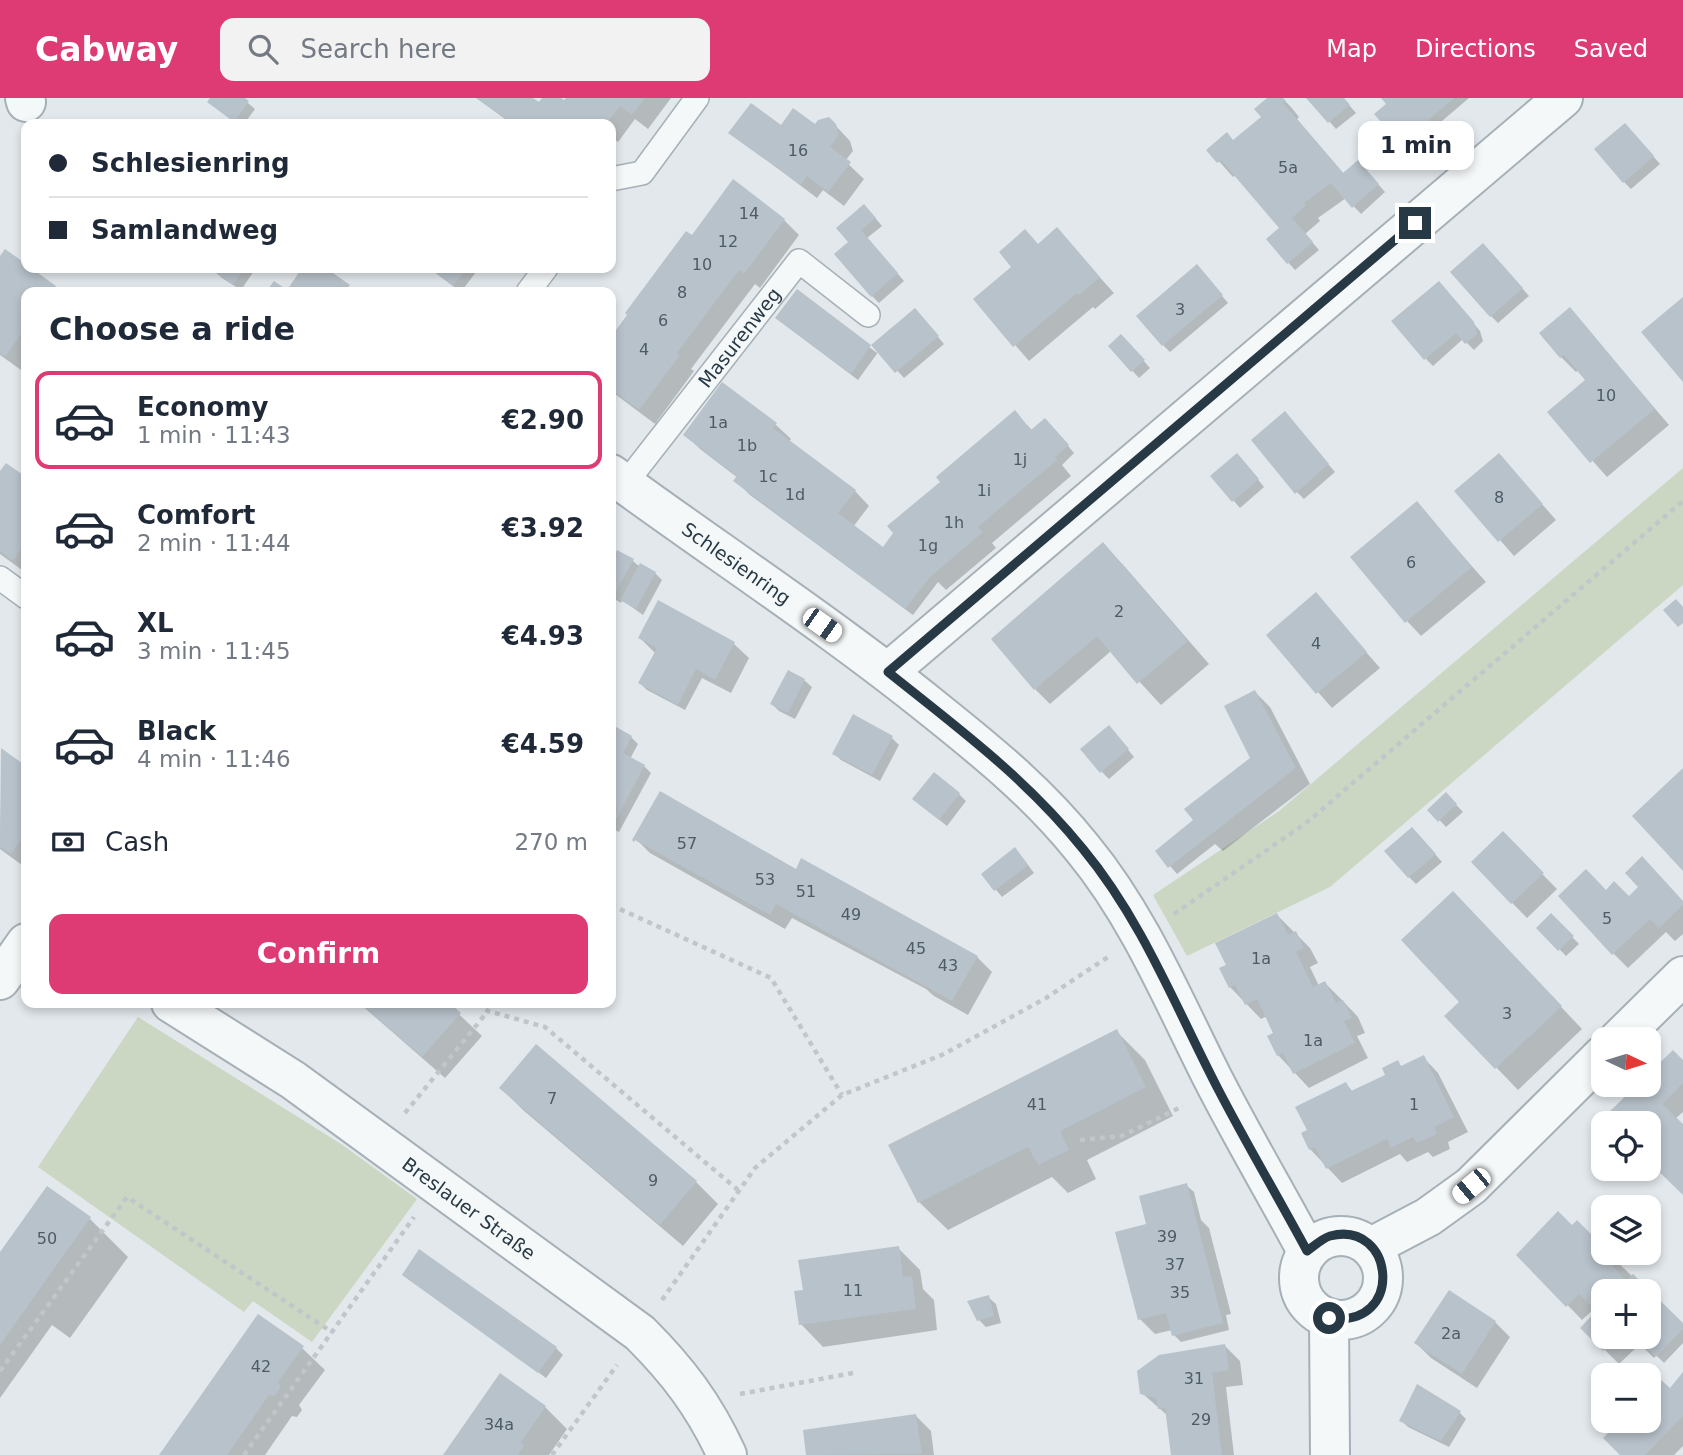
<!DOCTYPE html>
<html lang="en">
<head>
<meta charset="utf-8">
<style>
  body { margin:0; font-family:"DejaVu Sans",sans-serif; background:#f2f2f3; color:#1f2937; height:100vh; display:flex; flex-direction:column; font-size:26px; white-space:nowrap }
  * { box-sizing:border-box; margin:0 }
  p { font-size:23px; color:#747a83 }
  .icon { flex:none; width:38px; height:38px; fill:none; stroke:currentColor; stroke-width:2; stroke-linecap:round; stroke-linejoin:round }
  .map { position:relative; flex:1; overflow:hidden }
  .details { position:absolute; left:21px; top:189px; width:595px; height:721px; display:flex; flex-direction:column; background:#fff; border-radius:14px; box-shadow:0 4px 10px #0003 }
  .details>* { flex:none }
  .top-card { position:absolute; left:21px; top:21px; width:595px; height:154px; border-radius:14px; box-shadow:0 4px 10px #0003; display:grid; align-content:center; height:154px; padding:0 28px; background:#fff }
  .needle { width:46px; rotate:94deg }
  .controls { position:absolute; left:1591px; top:929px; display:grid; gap:14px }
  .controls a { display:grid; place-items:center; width:70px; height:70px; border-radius:14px; background:#fff; box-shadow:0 4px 10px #0003; font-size:35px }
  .end { position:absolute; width:32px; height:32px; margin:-16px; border:9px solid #283946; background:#fff; box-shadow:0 0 0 4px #fff }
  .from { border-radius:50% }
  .bubble { position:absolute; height:49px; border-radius:14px; background:#fff; box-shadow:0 4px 10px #0003; font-size:23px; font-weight:800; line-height:49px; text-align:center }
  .car { position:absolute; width:21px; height:42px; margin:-21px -10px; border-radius:9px; box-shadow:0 0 5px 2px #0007; background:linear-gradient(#fff 24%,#345 0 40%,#fff 0 76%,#345 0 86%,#fff 0) }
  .top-card b { display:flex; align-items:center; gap:24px; height:66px; font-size:26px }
  .top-card b+b { border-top:2px solid #e0e1e3 }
  .top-card i { width:18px; height:18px; background:#1f2937 }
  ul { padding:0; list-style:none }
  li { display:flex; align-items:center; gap:21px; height:98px; margin:0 14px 10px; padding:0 14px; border:4px solid transparent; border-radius:14px }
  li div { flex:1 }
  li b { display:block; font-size:26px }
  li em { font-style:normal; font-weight:800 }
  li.active { border-color:#de3a73 }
  li>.icon { width:63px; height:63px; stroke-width:1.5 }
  h2 { padding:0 28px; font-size:32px; line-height:84px }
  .pay { display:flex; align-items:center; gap:18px; height:77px; padding:0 28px; font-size:26px }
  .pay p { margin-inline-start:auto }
  .cta { display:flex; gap:14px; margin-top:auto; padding:14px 28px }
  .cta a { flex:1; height:80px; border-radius:14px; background:#de3a73; color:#fff; font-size:28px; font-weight:800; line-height:80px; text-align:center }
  header { display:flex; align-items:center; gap:42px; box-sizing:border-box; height:98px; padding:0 35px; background:#de3a73; color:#fff }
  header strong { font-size:33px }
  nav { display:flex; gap:38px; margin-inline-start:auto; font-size:24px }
  .search { width:490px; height:63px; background:#f2f2f3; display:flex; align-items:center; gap:18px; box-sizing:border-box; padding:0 24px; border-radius:14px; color:#747a83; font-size:26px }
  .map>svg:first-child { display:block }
  .green { fill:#cbd7c2 }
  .shadow { fill:#0003; fill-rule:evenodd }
  .building { fill:#b8c2ca }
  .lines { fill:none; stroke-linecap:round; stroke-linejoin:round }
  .lane-casing { stroke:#a6b0b7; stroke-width:26 }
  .street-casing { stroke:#a6b0b7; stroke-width:42 }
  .path { stroke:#c0c6ca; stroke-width:4.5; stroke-dasharray:5 5; stroke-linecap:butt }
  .lane { stroke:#f5f8f9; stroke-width:23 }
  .street { stroke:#f5f8f9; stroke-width:38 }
  .route { stroke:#283946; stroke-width:9 }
  .labels { text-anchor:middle; stroke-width:5; stroke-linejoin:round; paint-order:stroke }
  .number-label { font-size:16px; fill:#4c5b67 }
  .street-label { font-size:19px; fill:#283946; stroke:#f2f6f9 }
</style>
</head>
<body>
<header>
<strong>Cabway</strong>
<div class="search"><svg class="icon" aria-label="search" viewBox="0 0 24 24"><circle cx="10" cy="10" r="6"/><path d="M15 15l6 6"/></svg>Search here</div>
<nav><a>Map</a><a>Directions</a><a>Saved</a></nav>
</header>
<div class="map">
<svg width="1683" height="1357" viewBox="0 0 1683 1357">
  <rect width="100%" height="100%" fill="#e2e8ec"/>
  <path class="green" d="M1683,370V487L1330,789L1187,858L1153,797L1279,713Z
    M138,919L341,1046L417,1101L312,1244L253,1203L244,1214L38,1069Z"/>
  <path class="shadow" d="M213,0H242L255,11L244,26H237L217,11Z
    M476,0H530L539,7L545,0H559L565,4L568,0H671L648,31L635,21L618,44L611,39V26H512Z
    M1270,0H1282L1291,9L1299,19L1297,21L1344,76L1365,71L1385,94L1361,116L1346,100L1318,120L1320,123L1305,136L1319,152L1295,172L1268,142L1281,130L1236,76L1233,79L1209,52L1234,44L1263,19Z
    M1309,0H1343L1356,15L1336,31Z
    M1384,0H1469L1408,52L1377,16L1389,6Z
    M835,27L850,43L853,53L845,63L864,81L844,108L823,92L817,100L731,35L781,29Z
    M1632,34L1660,66L1631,91L1624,84Z
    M871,115L882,128L867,140L904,183L879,205L872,198L850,144Z
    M784,122L799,137L760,190L755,186L691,271L694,273L655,326L611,293V242L692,139Z
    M1057,132L1114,195L1095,211L1093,209L1029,263L975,201Z
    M6,153L60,194H26V264L21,272L0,257V161Z
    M1490,154L1529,198L1498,225L1491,218Z
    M218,170H251L254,173L241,192L222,180L215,173Z
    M304,170H323L355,194H268L274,186L287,194Z
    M429,170H479L461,194Z
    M1204,176L1228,205L1170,254L1163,247Z
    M797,193L877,255L922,220L944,246L904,280L879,253L858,282L785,227Z
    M1446,193L1480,233L1483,243L1474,252L1463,241L1433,268L1426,261Z
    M1570,211L1669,327L1607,379L1550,315L1588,283L1579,272L1576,274L1561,259L1541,235Z
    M1128,245L1150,270L1139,280L1110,248Z
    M722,286L776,327L791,341L789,344L855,393L869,408L853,429L884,452L942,384L1014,314L1033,333L1052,329L1074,355L1062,367L1071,378L992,445L996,450L946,492L938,484L913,517L750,397L736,383L738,380L700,351L685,336Z
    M1291,323L1335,374L1304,401L1297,394Z
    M1499,357L1556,422L1514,458L1457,393Z
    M1244,364L1264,389L1240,410L1233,402Z
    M6,367L26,381V475L0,456V376Z
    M1416,405L1486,484L1421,538L1407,523Z
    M1103,446L1125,469L1209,566L1161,607L1111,553L1050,606L1035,591Z
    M618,455L633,463L640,469L655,475L662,482L643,517L622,502L621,505L611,499V468Z
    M1316,497L1380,570L1332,610L1268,537Z
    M659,505L734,546L749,560L731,595L702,580L685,612L647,592L640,585L655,555L640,540Z
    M789,574L804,582L812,589L795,621L779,613L772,606Z
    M1255,594L1270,609L1310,686L1223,753L1215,746L1177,776L1157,753L1196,723L1253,661Z
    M611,628L631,639L638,646L630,661L644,668L651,675L619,734L611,730Z
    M1115,636L1134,659L1109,681L1102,674Z
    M892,640L899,647L880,683L841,662L834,655Z
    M2,652L26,670V770L0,751Z
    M959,696L966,703L947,728L922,708Z
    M1446,696L1463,714L1446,729L1430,712Z
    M1503,736L1557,791L1527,820L1473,765Z
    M1419,738L1442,764L1416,786L1409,779Z
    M635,740L796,774L977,859L992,874L968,917L934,898L926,891L792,820L785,831L650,755Z
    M1022,759L1034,775L1002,799L983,776Z
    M1606,794L1629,800L1683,804V836L1675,843L1666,834L1628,870L1613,855Z
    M1277,817L1310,850L1318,865L1310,869L1319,888L1325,885L1340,900L1358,919L1365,935L1357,938L1368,960L1309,990L1278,957L1275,936L1267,918L1261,921L1230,889L1228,868Z
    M1551,817L1579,846L1566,858L1539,830Z
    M1475,818L1582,931L1518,992L1447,918L1462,904Z
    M359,905H447L482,938L445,980Z
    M1116,933L1145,962L1173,1018L1087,1062L1096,1081L1068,1095L1052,1079L948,1132L919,1104Z
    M1424,960L1438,975L1468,1034L1448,1044L1450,1051L1433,1059L1428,1054L1407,1064L1400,1056L1342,1085L1310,1051L1309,1033L1346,986L1353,994L1388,978L1398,965L1403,970Z
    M1683,964V1014L1675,1021L1683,1029V1096L1648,1026L1640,987H1648Z
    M501,990L696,1084L718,1106L683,1148L523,1012Z
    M1186,1087L1194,1094L1201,1122L1209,1130L1231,1216L1226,1217L1229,1232L1181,1244L1174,1237L1172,1232L1155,1236L1140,1221L1150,1127Z
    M90,1121L128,1159L70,1240L52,1227L0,1300V1157Z
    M1573,1129L1603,1150V1155H1608L1683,1227V1245L1664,1265L1656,1257L1654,1260L1640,1246L1619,1266L1583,1230L1599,1213L1595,1210L1582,1222L1519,1157ZM1603,1194H1648V1239H1603Z
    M898,1150L920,1172L923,1191L934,1202L937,1232L823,1249L801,1226L805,1194Z
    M404,1176L556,1250L563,1257L546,1280Z
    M1449,1194L1495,1224L1510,1239L1477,1290L1431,1260L1416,1245Z
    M988,1199L996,1206L1001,1225L986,1229L979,1222Z
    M1225,1248L1240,1263L1243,1287L1226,1289L1234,1357H1173L1168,1318L1142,1295Z
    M302,1250L325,1272L299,1307L302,1312L297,1319L292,1318L265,1357H161Z
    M1650,1274L1670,1293L1683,1279V1348L1674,1357H1623V1323H1648Z
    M545,1309L567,1331L549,1357H445Z
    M1459,1314L1466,1321L1449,1349L1408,1329L1401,1322Z
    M916,1318L931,1333L934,1357H808L805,1333Z"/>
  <path class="building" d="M210,0H245L249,3L234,24L207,4Z
    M477,0H533L539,4L542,0H561L564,2L566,0H645L632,17L620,8L606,26H512Z
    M1267,0H1283L1286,3L1283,5L1343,75L1358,62L1379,86L1352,110L1331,85L1304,105L1306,107L1292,120L1313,144L1287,166L1266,141L1279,130L1221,62L1217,65L1206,52L1227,34L1233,42L1261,19L1254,11Z
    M1306,0H1344L1350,7L1328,25Z
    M1381,0H1454L1400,46L1374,16L1386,6Z
    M751,5L781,27L793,10L815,26L818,22L829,19L836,26L839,37L830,49L851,64L828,94L807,78L801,87L728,35Z
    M1625,25L1654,58L1623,85L1594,51Z
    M733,81L785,121L744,176L739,172L677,255L680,257L639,312L611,291V239L627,217L625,215L686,133L692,137Z
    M864,106L876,120L861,132L898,175L871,199L834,156L848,144L836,130Z
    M1057,129L1100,179L1079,197L1077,195L1013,249L973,201L1011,169L999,154L1025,131L1038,146Z
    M1483,145L1523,190L1490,219L1450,174Z
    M5,151L26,166V170H31L56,188L51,194H26V229L5,259L0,255V158Z
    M1197,166L1223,197L1162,248L1136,218Z
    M216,170H244L233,187L213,173Z
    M302,170H326L350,187L344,194H266L274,183L287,192Z
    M429,170H467L453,188Z
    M1439,183L1474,224L1477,236L1465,246L1456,235L1424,262L1391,223Z
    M797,191L871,247L851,276L775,220Z
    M1683,199V284L1641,234Z
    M1570,209L1655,311L1590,365L1547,314L1585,282L1564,257L1560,260L1539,235Z
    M915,210L939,238L895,275L871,247Z
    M1121,236L1145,262L1131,274L1108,248Z
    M722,284L777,325L773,330L856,392L838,415L883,449L893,435L887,428L940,384L936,379L1015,312L1031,332L1045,320L1069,347L1055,359L1057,362L978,429L983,434L930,479L905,511L733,383L737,378L683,337Z
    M1285,313L1329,366L1295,396L1251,342Z
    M1237,355L1259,381L1232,404L1210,378Z
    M1499,355L1543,406L1498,444L1454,393Z
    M6,365L26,379V444L13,463L0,453V373Z
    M1417,403L1472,469L1405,525L1350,459Z
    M1103,444L1188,543L1137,586L1097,538L1034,592L991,541Z
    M617,452L634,461L613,499L611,497V465Z
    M640,465L656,474L636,511L620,502Z
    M1316,494L1367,554L1316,596L1266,537Z
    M1676,501L1683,509V525L1678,529L1663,512Z
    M658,502L735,544L715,582L696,571L678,607L638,585L657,550L638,540Z
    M788,572L805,581L788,615L770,606Z
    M1255,592L1296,670L1168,770L1155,753L1193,722L1184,711L1250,660L1224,608Z
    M853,616L893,638L872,677L832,656Z
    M611,626L632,638L623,655L645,667L611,731Z
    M1109,627L1129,651L1100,675L1080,651Z
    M1,650L26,668V734L11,756L0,749Z
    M1683,670V773L1632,718Z
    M934,674L960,695L939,722L912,701Z
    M660,693L796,771L801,760L978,858L952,903L776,806L770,817L635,742L634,744L632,742Z
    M1446,694L1457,706L1438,724L1427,712Z
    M1412,729L1436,756L1408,780L1384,753Z
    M1503,733L1544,775L1511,806L1471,764Z
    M1015,749L1028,767L994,793L981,776Z
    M1642,758L1683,803V807L1659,830L1650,821L1612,857L1558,798L1586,771L1606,792L1614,783L1629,798L1638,789L1625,775Z
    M1453,793L1562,908L1495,971L1444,918L1459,904L1401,842Z
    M1277,815L1288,837L1296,833L1304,850L1296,854L1313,889L1325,883L1336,905L1343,902L1352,920L1344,923L1355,945L1293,976L1283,955L1277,958L1267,938L1273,935L1257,901L1245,907L1235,887L1229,890L1219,870L1226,867L1215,845Z
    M1551,815L1574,838L1558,853L1536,830Z
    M360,905H450L461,915L422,959Z
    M1117,931L1146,989L1060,1033L1069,1052L1038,1067L1028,1049L918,1105L888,1047Z
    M536,946L697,1083L660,1127L499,990Z
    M1673,952L1683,962V985L1662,1006L1683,1026V1097L1648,1063V1026H1612L1605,1018L1637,987H1648V976Z
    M1424,957L1454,1019L1434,1029L1437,1036L1417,1045L1413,1039L1391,1050L1387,1041L1326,1071L1315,1049L1309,1052L1301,1035L1307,1032L1295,1009L1346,984L1351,993L1385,977L1382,970L1398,962L1401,968Z
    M1187,1085L1223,1225L1172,1238L1166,1215L1138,1222L1115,1134L1146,1126L1139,1098Z
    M47,1088L91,1119L0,1247V1154Z
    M1558,1113L1572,1127L1577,1122L1603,1148V1155H1610L1618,1163L1613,1168L1626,1183L1633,1176L1683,1225V1231L1656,1259L1640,1244L1638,1246L1631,1239H1648V1194H1603V1239H1617L1603,1253L1580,1230L1596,1213L1579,1196L1566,1209L1516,1157Z
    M899,1148L903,1179L912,1178L916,1211L799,1227L794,1193L803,1192L798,1162Z
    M419,1151L557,1249L538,1275L402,1177Z
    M1449,1192L1496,1223L1462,1276L1414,1245Z
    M989,1197L994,1218L977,1223L967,1203Z
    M258,1216L304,1248L278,1284L281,1289L275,1298L269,1297L227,1357H159Z
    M1225,1246L1229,1272L1212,1275L1222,1357H1171L1165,1310L1158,1311L1156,1300L1140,1296L1137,1273L1159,1257Z
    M1650,1272L1670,1290L1683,1274V1318L1645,1357H1620L1603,1340L1620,1323H1648V1278H1644Z
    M500,1275L546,1308L521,1344L524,1348L518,1357H443Z
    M1417,1286L1461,1313L1441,1343L1399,1323Z
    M916,1316L922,1356L806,1357L803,1332Z"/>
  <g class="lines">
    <g class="lane-casing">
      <g id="lane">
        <path d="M611,81L642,75L697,0"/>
        <path d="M528,194L546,170"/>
        <path id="s1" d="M625,386L799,163L868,217"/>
        <path d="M0,480L26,499"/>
      </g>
    </g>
    <g class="street-casing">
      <g id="street">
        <path d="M25,0L26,4"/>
        <path id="s2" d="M611,376C719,455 831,528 935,612C990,656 1039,696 1083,751C1139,819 1173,902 1212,979C1242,1038 1276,1095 1307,1153"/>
        <path d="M888,574L1563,0"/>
        <path d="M0,882L26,845"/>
        <path id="s3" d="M171,905L293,982L640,1235C678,1273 704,1307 727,1357"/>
        <path d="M1618,942L1683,878"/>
        <circle cx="1341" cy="1180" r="42"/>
        <path d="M1371,1149L1428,1119L1471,1088L1603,957"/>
        <path d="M1329,1220L1330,1357"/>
      </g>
    </g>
    <path class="path" d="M611,807L771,880L842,997
      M1174,816L1306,725L1683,403
      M478,905L488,913L545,929L738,1092
      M405,1015L488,913
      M1080,1042L1122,1038L1183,1008
      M662,1202L755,1070L842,997L944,956L1046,900L1108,859
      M0,1273L127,1099L332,1234
      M740,1296L858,1274
      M244,1357L414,1119
      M552,1357L617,1267"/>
    <use href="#lane" class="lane"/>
    <use href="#street" class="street"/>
  </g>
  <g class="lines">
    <path class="route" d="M1329,1220C1406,1231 1395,1121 1330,1138C1323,1140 1314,1148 1307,1153C1278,1099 1246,1045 1218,991C1176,910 1142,822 1083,751C1026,680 958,630 888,574L1415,125"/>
  </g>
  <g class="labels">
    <g class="number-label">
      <text x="798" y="58">16</text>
      <text x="1288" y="75">5a</text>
      <text x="749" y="121">14</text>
      <text x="728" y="149">12</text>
      <text x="702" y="172">10</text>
      <text x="682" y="200">8</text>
      <text x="1180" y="217">3</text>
      <text x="663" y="228">6</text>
      <text x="644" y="257">4</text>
      <text x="1606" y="303">10</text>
      <text x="718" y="330">1a</text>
      <text x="747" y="353">1b</text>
      <text x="1020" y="367">1j</text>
      <text x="768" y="384">1c</text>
      <text x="984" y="398">1i</text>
      <text x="795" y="402">1d</text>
      <text x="1499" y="405">8</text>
      <text x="954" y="430">1h</text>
      <text x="928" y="453">1g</text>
      <text x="1411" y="470">6</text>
      <text x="1119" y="519">2</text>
      <text x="1316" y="551">4</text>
      <text x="687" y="751">57</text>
      <text x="765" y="787">53</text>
      <text x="806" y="799">51</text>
      <text x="851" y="822">49</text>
      <text x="1607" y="826">5</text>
      <text x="916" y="856">45</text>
      <text x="1261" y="866">1a</text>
      <text x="948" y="873">43</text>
      <text x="1507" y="921">3</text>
      <text x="1313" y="948">1a</text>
      <text x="552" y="1006">7</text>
      <text x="1037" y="1012">41</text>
      <text x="1414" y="1012">1</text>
      <text x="653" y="1088">9</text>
      <text x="1167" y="1144">39</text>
      <text x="47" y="1146">50</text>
      <text x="1175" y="1172">37</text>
      <text x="853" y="1198">11</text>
      <text x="1180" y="1200">35</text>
      <text x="1451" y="1241">2a</text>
      <text x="261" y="1274">42</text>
      <text x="1194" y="1286">31</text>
      <text x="1201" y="1327">29</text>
      <text x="499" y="1332">34a</text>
    </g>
    <g class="street-label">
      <text dy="7" stroke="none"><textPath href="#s1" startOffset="186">Masurenweg</textPath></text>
      <text dy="7" stroke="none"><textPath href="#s2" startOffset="154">Schlesienring</textPath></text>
      <text dy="7" stroke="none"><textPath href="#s3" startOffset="362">Breslauer Straße</textPath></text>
    </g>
  </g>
</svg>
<div class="controls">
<a><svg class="needle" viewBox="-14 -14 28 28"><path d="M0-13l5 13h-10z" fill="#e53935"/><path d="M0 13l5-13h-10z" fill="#747a83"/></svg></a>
<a><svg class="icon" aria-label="locate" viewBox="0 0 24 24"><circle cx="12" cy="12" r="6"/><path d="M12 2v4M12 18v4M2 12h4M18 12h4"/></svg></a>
<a><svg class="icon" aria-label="layers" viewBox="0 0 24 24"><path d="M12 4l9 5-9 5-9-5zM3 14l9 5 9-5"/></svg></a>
<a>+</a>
<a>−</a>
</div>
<i class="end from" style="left:1329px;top:1220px"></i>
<i class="end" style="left:1415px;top:125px"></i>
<div class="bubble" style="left:1358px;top:23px;width:116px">1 min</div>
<i class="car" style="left:822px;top:527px;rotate:125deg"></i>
<i class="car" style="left:1471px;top:1088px;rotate:230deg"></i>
<div class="top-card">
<b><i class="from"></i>Schlesienring</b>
<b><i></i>Samlandweg</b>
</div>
<section class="details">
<h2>Choose a ride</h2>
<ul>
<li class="active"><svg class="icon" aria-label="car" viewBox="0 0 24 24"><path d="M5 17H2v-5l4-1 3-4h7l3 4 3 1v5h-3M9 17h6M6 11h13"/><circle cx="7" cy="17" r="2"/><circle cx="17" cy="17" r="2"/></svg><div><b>Economy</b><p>1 min · 11:43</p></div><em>€2.90</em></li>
<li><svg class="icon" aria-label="car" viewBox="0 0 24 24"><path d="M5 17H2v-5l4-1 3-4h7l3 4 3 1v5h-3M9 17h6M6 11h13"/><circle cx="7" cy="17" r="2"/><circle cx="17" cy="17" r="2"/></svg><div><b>Comfort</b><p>2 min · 11:44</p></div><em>€3.92</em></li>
<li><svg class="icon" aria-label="car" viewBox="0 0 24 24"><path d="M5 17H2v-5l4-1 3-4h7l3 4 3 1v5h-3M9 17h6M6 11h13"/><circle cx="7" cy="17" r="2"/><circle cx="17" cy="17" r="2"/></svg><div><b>XL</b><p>3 min · 11:45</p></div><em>€4.93</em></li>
<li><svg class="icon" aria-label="car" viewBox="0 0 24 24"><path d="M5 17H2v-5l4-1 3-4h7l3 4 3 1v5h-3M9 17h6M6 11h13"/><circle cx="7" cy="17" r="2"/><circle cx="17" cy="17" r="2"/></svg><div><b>Black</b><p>4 min · 11:46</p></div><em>€4.59</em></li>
</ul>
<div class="pay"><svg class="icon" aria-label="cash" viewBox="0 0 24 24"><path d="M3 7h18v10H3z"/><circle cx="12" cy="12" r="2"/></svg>Cash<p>270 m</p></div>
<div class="cta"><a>Confirm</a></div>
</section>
</div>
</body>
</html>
